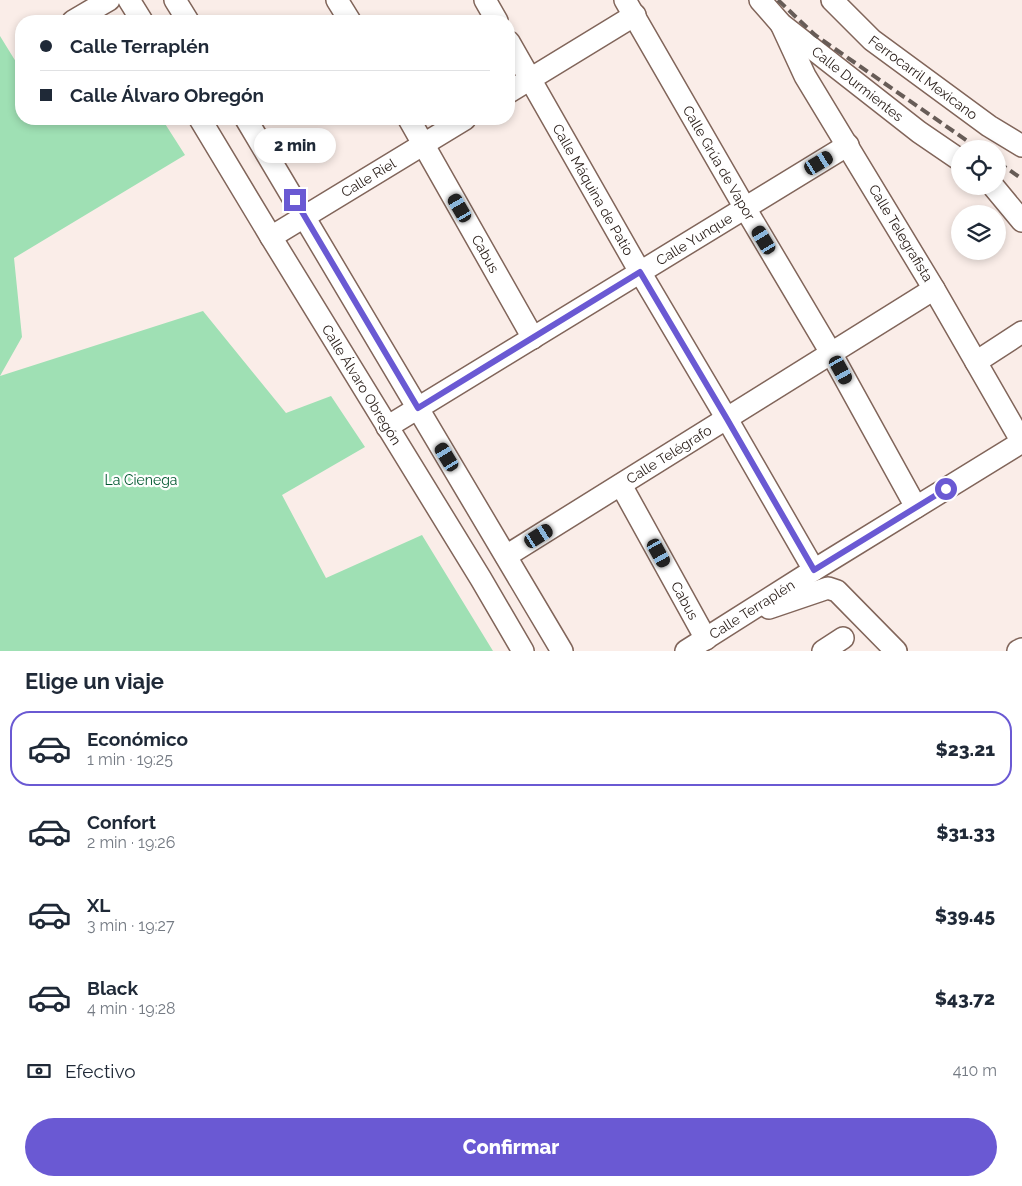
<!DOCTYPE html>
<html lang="es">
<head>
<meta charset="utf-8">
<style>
  body { margin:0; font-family:Raleway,sans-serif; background:#f2f2f3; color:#1f2937; height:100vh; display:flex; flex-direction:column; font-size:19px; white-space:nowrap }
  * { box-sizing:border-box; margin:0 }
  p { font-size:16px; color:#747a83 }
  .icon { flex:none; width:28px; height:28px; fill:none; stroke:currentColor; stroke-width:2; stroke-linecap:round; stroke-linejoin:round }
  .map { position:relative; height:651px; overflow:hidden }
  .panel { display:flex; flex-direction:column; background:#fff; flex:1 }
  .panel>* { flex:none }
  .guide { position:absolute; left:15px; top:15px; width:500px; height:110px; border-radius:20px; box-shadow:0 2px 8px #0003; display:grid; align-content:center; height:110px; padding:0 25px; background:#fff }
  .tools { position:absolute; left:951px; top:140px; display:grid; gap:10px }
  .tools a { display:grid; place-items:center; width:55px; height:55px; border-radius:50%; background:#fff; box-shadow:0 2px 8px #0003; font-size:25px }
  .end { position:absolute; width:22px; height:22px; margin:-11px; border:6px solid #6a59d3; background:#fff; box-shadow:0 0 0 2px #fff }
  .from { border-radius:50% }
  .bubble { position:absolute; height:35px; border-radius:18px; background:#fff; box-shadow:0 2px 8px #0003; font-size:16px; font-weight:800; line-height:35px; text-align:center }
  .car { position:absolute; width:15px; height:30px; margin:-15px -8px; border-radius:6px; box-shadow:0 0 4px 1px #0007; background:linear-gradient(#222 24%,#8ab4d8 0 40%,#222 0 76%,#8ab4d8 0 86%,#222 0) }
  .guide b { display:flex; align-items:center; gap:18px; height:48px; font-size:19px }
  .guide b+b { border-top:1px solid #e0e1e3 }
  .guide i { width:12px; height:12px; background:#1f2937 }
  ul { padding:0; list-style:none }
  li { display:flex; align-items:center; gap:15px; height:75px; margin:0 10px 8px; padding:0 15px; border:2px solid transparent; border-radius:20px }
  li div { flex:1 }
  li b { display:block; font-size:19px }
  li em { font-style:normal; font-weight:800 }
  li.selected { border-color:#6a59d3 }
  li>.icon { width:45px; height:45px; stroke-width:1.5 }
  h2 { padding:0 25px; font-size:22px; line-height:60px }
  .pay { display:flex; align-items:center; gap:12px; height:55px; padding:0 25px; font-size:19px }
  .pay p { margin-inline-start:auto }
  .action { display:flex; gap:10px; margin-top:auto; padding:10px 25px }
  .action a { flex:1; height:58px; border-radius:30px; background:#6a59d3; color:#fff; font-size:20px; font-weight:800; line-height:58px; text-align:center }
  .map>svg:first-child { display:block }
  .green { fill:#9fe0b4 }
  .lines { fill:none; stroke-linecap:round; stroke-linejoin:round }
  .minor-casing { stroke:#81655a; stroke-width:24 }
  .minor { stroke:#fff; stroke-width:21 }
  .rail { stroke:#675c57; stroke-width:4; stroke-dasharray:10 5; stroke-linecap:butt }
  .route { stroke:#6a59d3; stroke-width:6 }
  .labels { text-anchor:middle; stroke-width:4.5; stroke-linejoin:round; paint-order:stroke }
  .street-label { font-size:14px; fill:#2d221d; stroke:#fefefe }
  .park-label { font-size:14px; fill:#00582f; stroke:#fefefe }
</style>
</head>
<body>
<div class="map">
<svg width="1022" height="651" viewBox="0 0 1022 651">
  <rect width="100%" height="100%" fill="#faede8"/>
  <path class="green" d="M0,36L21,70V119H162L185,155L14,258L22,337L0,376Z
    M203,311L286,413L331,396L365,447L282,495L326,578L422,535L493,651H0V376Z"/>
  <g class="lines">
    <g class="minor-casing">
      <g id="minor">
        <path d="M129,0L142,21"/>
        <path d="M175,0L188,21"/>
        <path d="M337,0L350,21"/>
        <path d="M485,0L497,21"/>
        <path id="s1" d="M625,0L745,208L831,353L916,507"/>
        <path id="s2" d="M760,0L781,24L919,132L960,160"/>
        <path id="s3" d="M832,0L872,40L989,126L1022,146"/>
        <path d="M73,21L109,0"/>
        <path id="s4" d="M509,42L640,272L727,419L814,570"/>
        <path d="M509,92L635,15"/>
        <path id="s5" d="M200,119L271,237L481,579L523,651"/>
        <path d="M246,119L562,651"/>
        <path id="s6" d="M409,119L533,338"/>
        <path d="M993,186L1022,221"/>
        <path id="s7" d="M271,237L465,119"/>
        <path d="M976,362L1022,332"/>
        <path id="s8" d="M387,427L848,145"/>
        <path id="s9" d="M621,485L706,639"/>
        <path id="s10" d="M506,556L934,289"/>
        <path d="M769,608L828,588L837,591L896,651"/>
        <path id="s11" d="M686,651L814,570L1022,442L934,289L805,76L781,24"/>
        <path d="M823,651L843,638"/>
        <path d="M1018,651L1022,649"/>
      </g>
    </g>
    <use href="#minor" class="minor"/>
    <path class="rail" d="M778,0L815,35L979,149
      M998,162L1022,179"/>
  </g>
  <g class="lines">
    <path class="route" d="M295,200L418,408L640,272L727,419L814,570L946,489"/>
  </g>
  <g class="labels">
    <g class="street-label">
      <text dy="5" stroke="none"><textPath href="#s3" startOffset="120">Ferrocarril Mexicano</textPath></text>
      <text dy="5" stroke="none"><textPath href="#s2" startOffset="129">Calle Durmientes</textPath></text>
      <text dy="5" stroke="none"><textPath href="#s1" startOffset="188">Calle Grúa de Vapor</textPath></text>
      <text dy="5" stroke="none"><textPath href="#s7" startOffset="114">Calle Riel</textPath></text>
      <text dy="5" stroke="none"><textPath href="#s4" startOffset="170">Calle Máquina de Patio</textPath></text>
      <text transform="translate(901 233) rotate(59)" y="5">Calle Telegrafista</text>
      <text dy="5" stroke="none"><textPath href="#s8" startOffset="360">Calle Yunque</textPath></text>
      <text dy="5" stroke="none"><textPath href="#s6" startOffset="155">Cabus</textPath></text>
      <text dy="5" stroke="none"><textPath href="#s5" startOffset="311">Calle Álvaro Obregón</textPath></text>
      <text dy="5" stroke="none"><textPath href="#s10" startOffset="192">Calle Telégrafo</textPath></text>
      <text dy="5" stroke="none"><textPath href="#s9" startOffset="132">Cabus</textPath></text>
      <text dy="5" stroke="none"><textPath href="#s11" startOffset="78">Calle Terraplén</textPath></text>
    </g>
    <g class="park-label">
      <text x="141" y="485">La Cienega</text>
    </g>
  </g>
</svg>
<div class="tools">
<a><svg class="icon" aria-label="locate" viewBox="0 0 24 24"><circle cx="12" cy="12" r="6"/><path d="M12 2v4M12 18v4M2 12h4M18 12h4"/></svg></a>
<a><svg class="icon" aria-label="layers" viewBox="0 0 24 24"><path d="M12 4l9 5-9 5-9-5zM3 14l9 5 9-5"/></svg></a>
</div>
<i class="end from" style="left:946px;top:489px"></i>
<i class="end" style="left:295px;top:200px"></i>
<div class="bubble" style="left:254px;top:128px;width:82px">2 min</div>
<i class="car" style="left:819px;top:163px;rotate:59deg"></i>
<i class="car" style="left:460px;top:208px;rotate:330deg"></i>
<i class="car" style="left:764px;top:240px;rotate:329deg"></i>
<i class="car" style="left:841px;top:370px;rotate:151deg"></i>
<i class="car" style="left:447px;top:457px;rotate:329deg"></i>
<i class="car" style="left:539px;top:536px;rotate:58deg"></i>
<i class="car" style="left:659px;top:553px;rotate:151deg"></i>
<div class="guide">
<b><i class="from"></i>Calle Terraplén</b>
<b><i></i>Calle Álvaro Obregón</b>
</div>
</div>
<section class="panel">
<h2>Elige un viaje</h2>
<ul>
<li class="selected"><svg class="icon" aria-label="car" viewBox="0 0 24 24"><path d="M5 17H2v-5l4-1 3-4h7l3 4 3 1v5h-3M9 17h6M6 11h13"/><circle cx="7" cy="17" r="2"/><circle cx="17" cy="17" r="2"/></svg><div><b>Económico</b><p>1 min · 19:25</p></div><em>$23.21</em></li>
<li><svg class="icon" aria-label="car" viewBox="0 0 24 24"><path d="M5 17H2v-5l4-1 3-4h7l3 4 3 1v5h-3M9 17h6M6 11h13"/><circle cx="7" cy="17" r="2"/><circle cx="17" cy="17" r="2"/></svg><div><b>Confort</b><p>2 min · 19:26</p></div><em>$31.33</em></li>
<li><svg class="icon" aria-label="car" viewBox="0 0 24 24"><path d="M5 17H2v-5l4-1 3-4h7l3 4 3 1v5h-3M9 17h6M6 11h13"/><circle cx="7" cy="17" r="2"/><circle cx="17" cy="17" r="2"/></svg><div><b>XL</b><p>3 min · 19:27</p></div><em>$39.45</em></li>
<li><svg class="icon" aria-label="car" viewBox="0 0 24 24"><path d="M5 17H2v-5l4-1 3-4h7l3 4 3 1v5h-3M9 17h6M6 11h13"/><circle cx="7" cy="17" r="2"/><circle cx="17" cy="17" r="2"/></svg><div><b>Black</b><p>4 min · 19:28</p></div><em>$43.72</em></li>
</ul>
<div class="pay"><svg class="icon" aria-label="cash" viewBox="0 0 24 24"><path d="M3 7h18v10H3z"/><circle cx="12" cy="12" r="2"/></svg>Efectivo<p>410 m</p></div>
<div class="action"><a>Confirmar</a></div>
</section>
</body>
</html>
